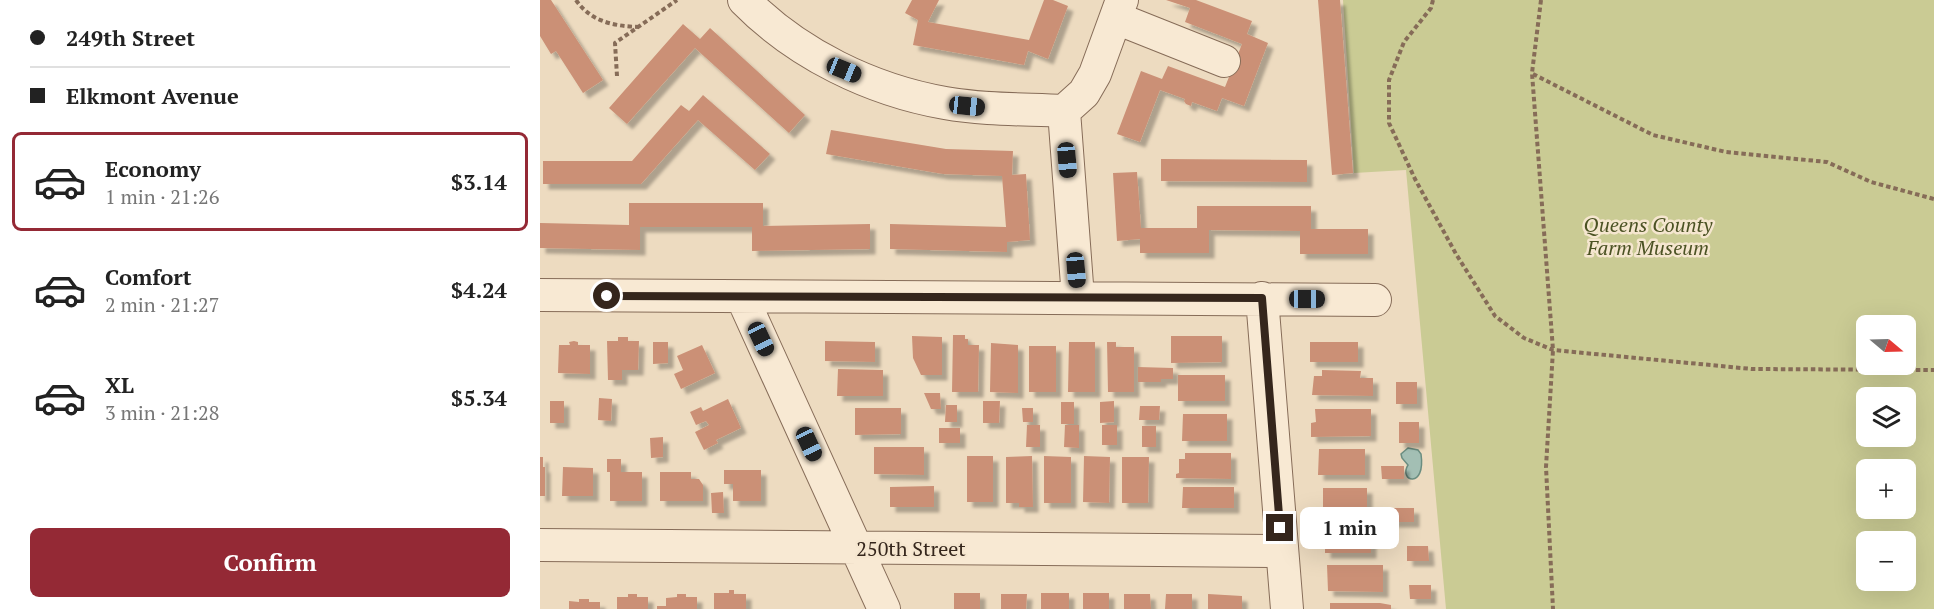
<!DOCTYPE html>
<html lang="en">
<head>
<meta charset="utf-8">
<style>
  body { margin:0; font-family:"PT Serif",serif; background:#f6f6f6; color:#222; height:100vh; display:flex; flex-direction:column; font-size:22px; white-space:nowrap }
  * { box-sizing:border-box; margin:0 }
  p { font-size:20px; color:#767676 }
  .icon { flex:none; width:33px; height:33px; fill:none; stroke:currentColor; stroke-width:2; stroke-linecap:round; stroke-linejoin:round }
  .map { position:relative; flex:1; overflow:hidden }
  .panel { display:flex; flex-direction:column; background:#fff; width:540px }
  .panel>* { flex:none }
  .hud { display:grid; align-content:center; height:132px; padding:0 30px; background:#fff }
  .needle { width:39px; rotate:109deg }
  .buttons { position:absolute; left:1316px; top:315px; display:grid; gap:12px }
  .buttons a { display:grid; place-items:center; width:60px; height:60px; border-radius:9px; background:#fff; box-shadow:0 6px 24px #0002; font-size:30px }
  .end { position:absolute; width:27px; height:27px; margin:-14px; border:8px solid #35261c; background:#fff; box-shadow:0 0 0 3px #fff }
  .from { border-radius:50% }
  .bubble { position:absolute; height:42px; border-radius:9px; background:#fff; box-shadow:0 6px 24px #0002; font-size:20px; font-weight:700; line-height:42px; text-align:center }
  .car { position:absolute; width:18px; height:36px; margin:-18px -9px; border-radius:8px; box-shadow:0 0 4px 2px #0007; background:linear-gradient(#222 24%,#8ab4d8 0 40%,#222 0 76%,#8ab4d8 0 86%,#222 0) }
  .hud b { display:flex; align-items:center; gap:21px; height:57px; font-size:22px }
  .hud b+b { border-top:2px solid #e0e0e0 }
  .hud i { width:15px; height:15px; background:#222 }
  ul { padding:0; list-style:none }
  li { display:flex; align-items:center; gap:18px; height:99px; margin:0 12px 9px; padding:0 18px; border:3px solid transparent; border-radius:9px }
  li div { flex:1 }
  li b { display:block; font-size:22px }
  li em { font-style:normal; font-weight:700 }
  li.on { border-color:#942935 }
  li>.icon { width:54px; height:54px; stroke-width:1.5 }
  .action { display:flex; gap:12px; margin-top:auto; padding:12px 30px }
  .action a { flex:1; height:69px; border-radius:9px; background:#942935; color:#fff; font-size:24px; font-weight:700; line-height:69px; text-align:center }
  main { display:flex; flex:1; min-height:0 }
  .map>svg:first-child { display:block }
  .green { fill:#cacb94; fill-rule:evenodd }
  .water { fill:#a3bfb4; stroke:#6a8d80; stroke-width:1.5 }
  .building { fill:#cb9076; filter:url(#shadow) }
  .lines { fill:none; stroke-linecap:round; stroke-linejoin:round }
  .minor-casing { stroke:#866c58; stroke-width:34 }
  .path { stroke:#866c58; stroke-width:4; stroke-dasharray:4.5 3; stroke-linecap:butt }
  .minor { stroke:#f8e9d3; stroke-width:32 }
  .route { stroke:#35261c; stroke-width:8 }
  .labels { text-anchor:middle; stroke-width:5; stroke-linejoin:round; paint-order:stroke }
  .park-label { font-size:20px; font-style:italic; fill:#4b5223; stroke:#f5e6cf }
  .street-label { font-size:20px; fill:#35261c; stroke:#f5e6cf }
</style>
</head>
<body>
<main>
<section class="panel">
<div class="hud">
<b><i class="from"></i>249th Street</b>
<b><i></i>Elkmont Avenue</b>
</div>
<ul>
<li class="on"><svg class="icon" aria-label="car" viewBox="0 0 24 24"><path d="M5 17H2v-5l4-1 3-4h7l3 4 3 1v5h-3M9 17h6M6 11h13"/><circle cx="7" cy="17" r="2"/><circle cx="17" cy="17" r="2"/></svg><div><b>Economy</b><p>1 min · 21:26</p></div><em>$3.14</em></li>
<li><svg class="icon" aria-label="car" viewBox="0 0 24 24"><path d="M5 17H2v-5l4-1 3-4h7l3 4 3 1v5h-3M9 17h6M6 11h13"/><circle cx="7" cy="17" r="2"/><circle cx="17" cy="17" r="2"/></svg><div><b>Comfort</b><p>2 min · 21:27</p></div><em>$4.24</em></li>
<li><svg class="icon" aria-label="car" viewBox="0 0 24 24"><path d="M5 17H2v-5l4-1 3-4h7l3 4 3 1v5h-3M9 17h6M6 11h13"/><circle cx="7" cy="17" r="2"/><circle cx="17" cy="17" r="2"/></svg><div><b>XL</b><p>3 min · 21:28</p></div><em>$5.34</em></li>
</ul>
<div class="action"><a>Confirm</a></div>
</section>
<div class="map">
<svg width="1394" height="609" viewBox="0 0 1394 609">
  <defs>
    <filter id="shadow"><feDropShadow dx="5.5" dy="5.5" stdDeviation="1.5" flood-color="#0004"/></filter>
  </defs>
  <rect width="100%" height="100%" fill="#eddbc0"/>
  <path class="green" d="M803,0H1394V609H906L866,170L814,173ZM1326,326H1365V364H1326ZM1326,398H1365V436H1326ZM1326,470H1365V508H1326ZM1326,542H1365V580H1326Z"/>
  <path class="water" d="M868,448L878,450L881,454C886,490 858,481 868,465L862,458L861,454Z"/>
  <path class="building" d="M0,0H11L63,80L43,93L16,51L11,54L0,36Z
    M372,0H399L388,22L489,40L504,0H513L528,6L508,59L488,51L484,65L373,45L378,20L365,13Z
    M626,0H656L712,21L707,34L728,43L704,106L682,98L677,111L652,102L651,106L646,104L644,101L645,99L620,90L600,142L577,134L601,71L622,79L628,66L685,87L702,44L645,22L650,8Z
    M778,0H800L813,173L792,175Z
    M143,24L160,39L170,28L265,115L249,133L155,48L87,124L69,108Z
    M163,95L230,154L215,170L158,120L101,184H3V161H92L141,105L149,111Z
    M291,130L406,149L473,151L472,175L486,174L490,240L467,242V252L350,249V224L466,227L462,176L403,174L286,154Z
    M621,159L767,160V182L621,181Z
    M597,172L601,228H657V206H771V229H828V254H760V231L669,230V253H600V239L577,241L573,173Z
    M89,203H223V226L330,224V249L212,251V227H100V250L0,248V223L89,225Z
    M413,335H425V339H428V345H439L438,392H412Z
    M372,336L402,337V375H381L373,358Z
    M631,336H682V362L631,363Z
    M78,337H88V341H99L98,370H82V380H68L67,341H78Z
    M34,341L38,342V345H50V374L18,373L19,345H30L29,342Z
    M285,341L335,342V362L285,361Z
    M113,342H128V363L113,364Z
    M529,342H555V392H528Z
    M567,342H576V347H594V392H568Z
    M770,342H818V362H770Z
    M451,343L478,345V393L450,392Z
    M162,345L175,373L141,389L134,374L143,370L137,356Z
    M489,346H516V392H489Z
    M598,367L633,368V379H621V382H598Z
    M298,369L343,370V396H297Z
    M782,370L821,371L820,378H833V396L772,395L774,376H782Z
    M638,375H685V401H638Z
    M856,382H877V404H856Z
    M384,393H400L401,409H391Z
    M59,398L72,399L71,421L58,420Z
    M188,399L201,428L176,440L178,443L164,450L155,432L169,425L166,421L156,425L150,412L161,407L163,411Z
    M10,401H24V423H10Z
    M443,401H460L459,423H443Z
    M574,401V422L560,423V402Z
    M521,402H534V424H521Z
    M406,405H417V422H405Z
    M600,406H620L619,420H599Z
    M315,408H361V434L315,435Z
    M482,408H493V422H483Z
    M775,409H831V436L771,437V423L776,422Z
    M643,414H687V441H642Z
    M859,422H879V443H859Z
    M487,425H500V447H486Z
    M525,425H539V448L524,447Z
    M562,425H577V445H562Z
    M602,426H616V447H602Z
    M399,428H420V443H399Z
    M123,437V457L111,458L110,438Z
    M334,447H384V475L334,474Z
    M779,449H825V475H778Z
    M645,453H691V479L636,478V474L639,473V459H645Z
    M427,456H453V502H427Z
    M492,456L493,507H479V503H466V457Z
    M504,456L531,457V503H504Z
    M544,456L570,457L569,503L543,502Z
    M0,457H3V467H5V496H0Z
    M582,457H609L608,503H582Z
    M67,459H81V472H102V501H70V472H67Z
    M841,466H864V479H842Z
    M23,467L53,468V496H22Z
    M184,470H221V501H193V484H184Z
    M120,472H151V479H159L163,485V501H120Z
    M394,486V507H350V487Z
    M643,487H694V508H642Z
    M783,488H827V514H783Z
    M183,492L184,513H172L171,493Z
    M852,508H874V522H852Z
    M785,526H831V553H785Z
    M867,546H888L889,561H867Z
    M787,565H843V592L788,591Z
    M869,585H891V599H870Z
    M189,590H194V594H206V609H174V593H189Z
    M414,593H440V609H414Z
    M501,593H529V609H501Z
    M543,593H569V609H543Z
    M88,594H97V597H108V609H77V597H88Z
    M137,594H146V597H157V609H117V606H126V598L137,597Z
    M461,594H487L486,609H461Z
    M584,594H610L611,609H584Z
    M626,594H652V609H625Z
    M668,594L702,596V609H668Z
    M39,599H49V602H60V609H29V601L39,602Z
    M790,603H840L851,605V609H790Z"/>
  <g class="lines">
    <g class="minor-casing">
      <path id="minor" d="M204,0C257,54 331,90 405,103C444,110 484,109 524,111
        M576,18L684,61
        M0,295L835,300
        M202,297L344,609
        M538,298L524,111L544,93L555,74L582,0
        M722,298L747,609
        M0,545L742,551"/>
    </g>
    <path class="path" d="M36,0C51,22 74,26 99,27
      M893,0L891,8L864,42L849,80V123L875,179L916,254L955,316L984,338L1013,350L1212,369L1394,370
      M1001,0L992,73L1013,350L1006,467L1013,609
      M993,74L1113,135L1186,152L1287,162L1331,182L1394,199
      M77,76L75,43L137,0"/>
    <use href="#minor" class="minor"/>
  </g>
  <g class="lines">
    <path class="route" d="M67,296L722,298L740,528"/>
  </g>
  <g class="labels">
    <g class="park-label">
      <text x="1108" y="232">Queens County<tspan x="1108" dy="23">Farm Museum</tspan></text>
    </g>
    <g class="street-label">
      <text x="371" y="556">250th Street</text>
    </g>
  </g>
</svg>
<div class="buttons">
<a><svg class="needle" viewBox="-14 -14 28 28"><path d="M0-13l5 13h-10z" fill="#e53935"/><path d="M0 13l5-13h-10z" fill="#767676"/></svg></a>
<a><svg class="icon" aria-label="layers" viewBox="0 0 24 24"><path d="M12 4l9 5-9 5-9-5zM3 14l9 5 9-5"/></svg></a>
<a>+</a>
<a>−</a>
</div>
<i class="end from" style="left:67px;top:296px"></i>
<i class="end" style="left:740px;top:528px"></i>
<div class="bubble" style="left:760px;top:507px;width:99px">1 min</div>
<i class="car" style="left:304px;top:70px;rotate:112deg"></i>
<i class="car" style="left:427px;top:106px;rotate:96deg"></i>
<i class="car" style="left:527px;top:160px;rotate:175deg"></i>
<i class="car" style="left:536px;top:270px;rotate:175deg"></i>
<i class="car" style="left:767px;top:299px;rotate:90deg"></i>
<i class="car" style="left:221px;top:339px;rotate:155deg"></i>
<i class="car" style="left:269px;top:444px;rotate:155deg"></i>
</div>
</main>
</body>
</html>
